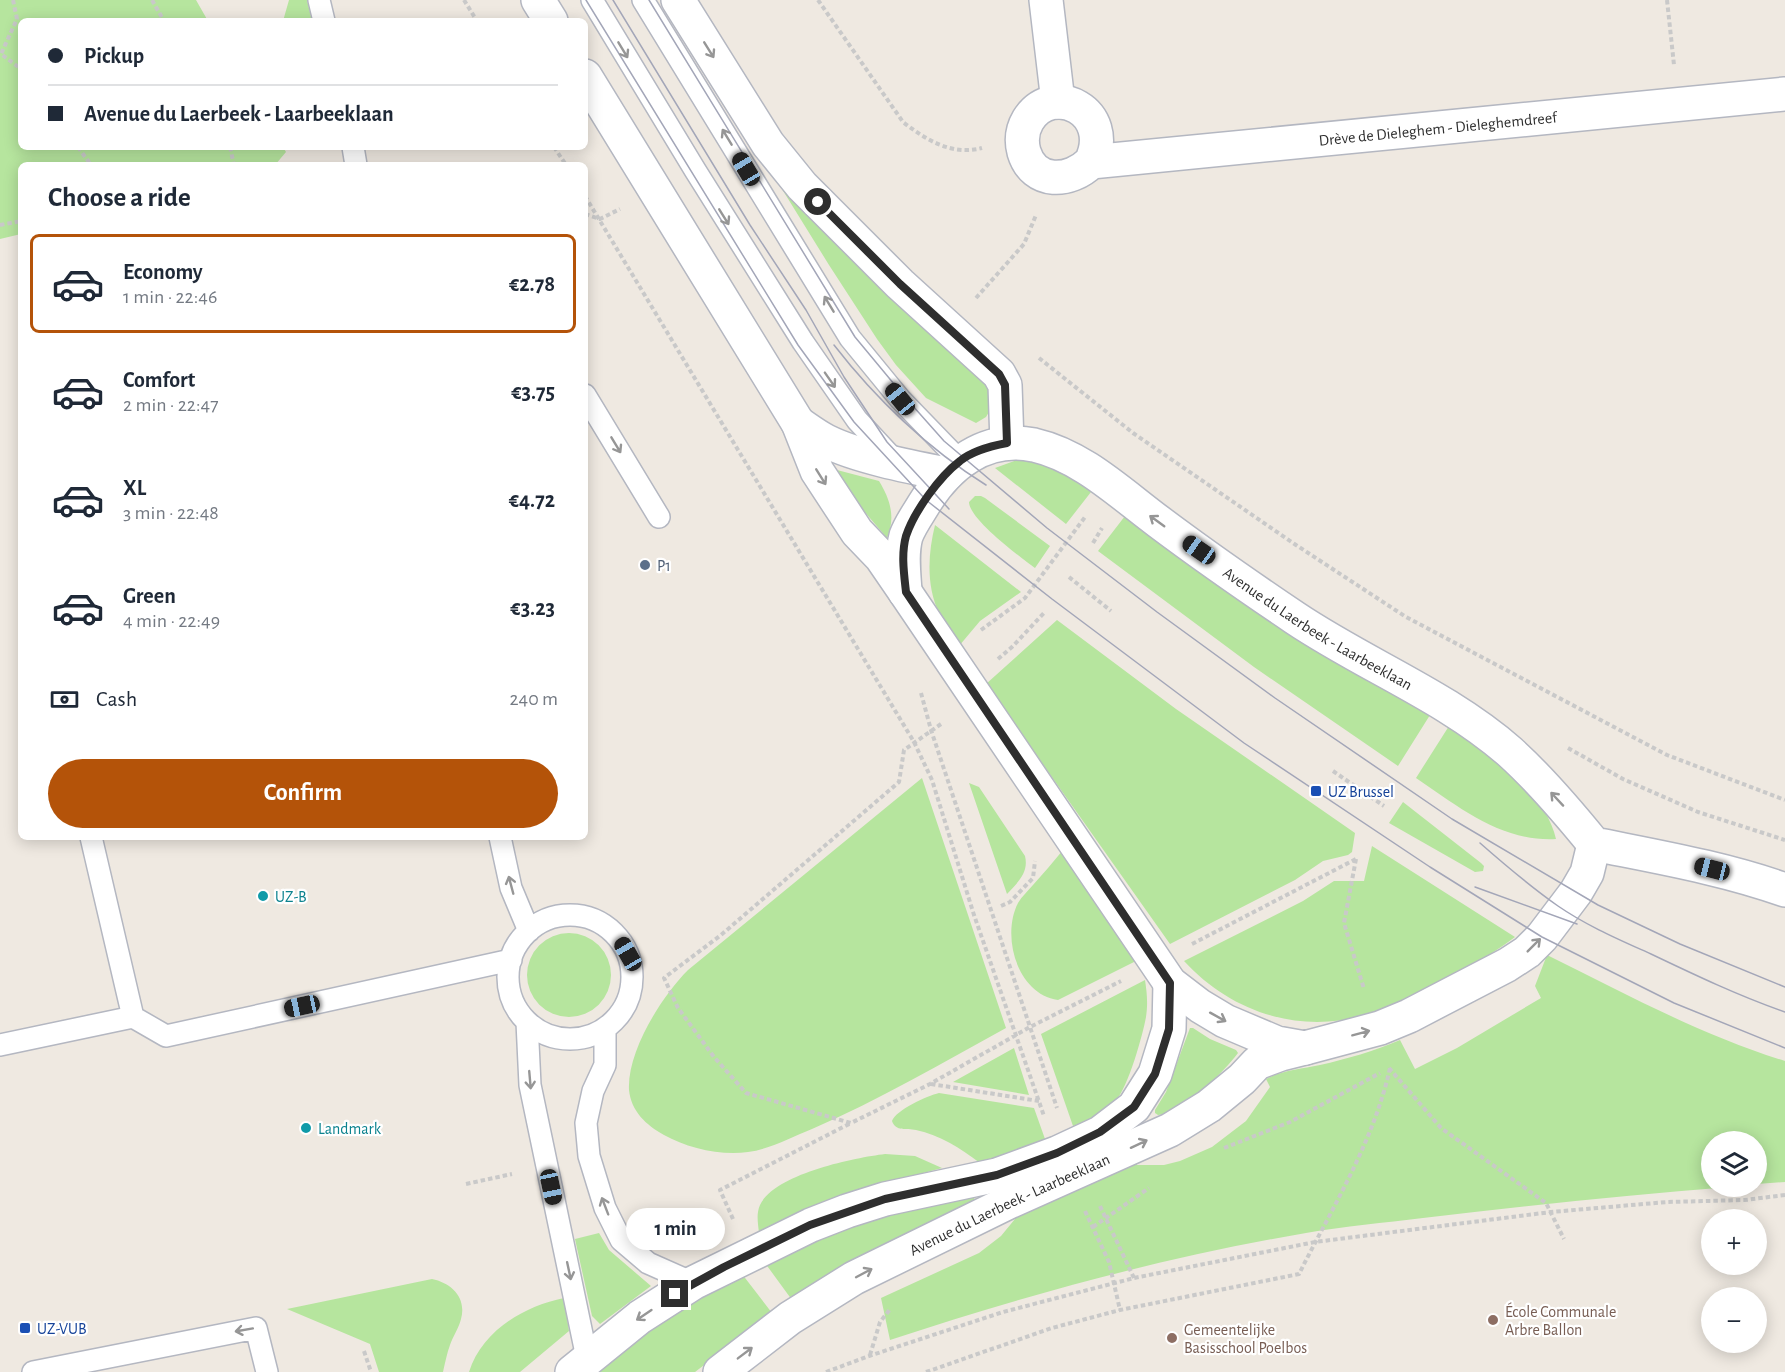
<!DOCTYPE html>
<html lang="en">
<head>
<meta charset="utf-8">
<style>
  body { margin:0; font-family:"Alegreya Sans",sans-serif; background:#f6f6f7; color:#1f2937; height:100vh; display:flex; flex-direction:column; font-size:22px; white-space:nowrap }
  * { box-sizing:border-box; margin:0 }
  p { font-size:20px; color:#747a83 }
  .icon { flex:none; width:33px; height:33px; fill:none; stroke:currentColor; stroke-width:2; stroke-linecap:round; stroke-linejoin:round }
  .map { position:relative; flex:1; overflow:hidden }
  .drawer { position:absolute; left:18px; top:162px; width:570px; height:678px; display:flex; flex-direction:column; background:#fff; border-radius:9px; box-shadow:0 3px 15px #0003 }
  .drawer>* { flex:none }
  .banner { position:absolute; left:18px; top:18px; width:570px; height:132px; border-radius:9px; box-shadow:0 3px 15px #0003; display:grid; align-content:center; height:132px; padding:0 30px; background:#fff }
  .fabs { position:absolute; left:1701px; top:1131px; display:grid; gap:12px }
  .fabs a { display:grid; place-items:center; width:66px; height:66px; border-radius:50%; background:#fff; box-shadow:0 3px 15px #0003; font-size:30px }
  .end { position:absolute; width:27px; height:27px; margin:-14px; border:8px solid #2e2e2e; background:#fff; box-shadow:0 0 0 3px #fff }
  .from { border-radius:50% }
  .bubble { position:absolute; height:42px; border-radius:21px; background:#fff; box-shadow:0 3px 15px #0003; font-size:20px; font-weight:600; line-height:42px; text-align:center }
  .car { position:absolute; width:18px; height:36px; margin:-18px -9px; border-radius:8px; box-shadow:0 0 4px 2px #0007; background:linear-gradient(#222 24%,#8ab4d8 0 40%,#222 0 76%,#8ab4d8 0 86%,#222 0) }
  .banner b { display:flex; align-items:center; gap:21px; height:57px; font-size:22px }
  .banner b+b { border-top:2px solid #e0e1e3 }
  .banner i { width:15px; height:15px; background:#1f2937 }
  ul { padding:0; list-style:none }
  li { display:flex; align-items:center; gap:18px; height:99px; margin:0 12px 9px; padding:0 18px; border:3px solid transparent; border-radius:9px }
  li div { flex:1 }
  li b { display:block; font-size:22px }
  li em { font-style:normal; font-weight:600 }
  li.active { border-color:#b45309 }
  li>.icon { width:54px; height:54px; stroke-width:1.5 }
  h2 { padding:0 30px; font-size:27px; line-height:72px }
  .pay { display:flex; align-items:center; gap:15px; height:66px; padding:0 30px; font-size:22px }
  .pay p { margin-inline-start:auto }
  .cta { display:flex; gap:12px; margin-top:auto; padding:12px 30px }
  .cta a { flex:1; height:69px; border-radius:36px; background:#b45309; color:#fff; font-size:24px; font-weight:600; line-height:69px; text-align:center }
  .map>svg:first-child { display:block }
  .green { fill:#b6e59e }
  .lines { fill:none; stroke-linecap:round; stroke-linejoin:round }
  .service-casing { stroke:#b4b7c1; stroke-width:24 }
  .minor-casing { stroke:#b4b7c1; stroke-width:36 }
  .tertiary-casing { stroke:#b4b7c1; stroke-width:36 }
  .path { stroke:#c9c9c9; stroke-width:4; stroke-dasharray:4.5 3; stroke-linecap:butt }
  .service { stroke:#fff; stroke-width:21 }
  .minor { stroke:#fff; stroke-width:33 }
  .tertiary { stroke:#fff; stroke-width:33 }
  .tram { stroke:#a3a6b8; stroke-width:1.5 }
  .oneway { stroke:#969696 }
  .route { stroke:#2e2e2e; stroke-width:8 }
  .service-dot { fill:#5c6f8a; stroke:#fff; stroke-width:2 }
  .transit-dot { fill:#1a4fb4; stroke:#fff; stroke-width:2 }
  .culture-dot { fill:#0f9aa8; stroke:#fff; stroke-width:2 }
  .education-dot { fill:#8d6e63; stroke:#fff; stroke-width:2 }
  .labels { text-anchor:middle; stroke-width:4.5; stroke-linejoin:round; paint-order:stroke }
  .street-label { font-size:16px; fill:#2e2e2e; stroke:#fff }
  .service-label { font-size:16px; fill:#4e5e75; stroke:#fff; text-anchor:start }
  .transit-label { font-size:16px; fill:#164399; stroke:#fff; text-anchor:start }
  .culture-label { font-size:16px; fill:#0d838f; stroke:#fff; text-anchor:start }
  .education-label { font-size:16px; fill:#785e54; stroke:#fff; text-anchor:start }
</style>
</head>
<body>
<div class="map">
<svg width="1785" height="1372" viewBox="0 0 1785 1372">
  <rect width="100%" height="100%" fill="#efe9e1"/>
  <path class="green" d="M0,0H196L208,21H21V147H283L286,152L275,165H21V234L0,239Z
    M289,0H307L312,21H283Z
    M756,147L990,382L992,407L986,417L976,423L926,398L896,365L877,339L829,265Z
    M1017,460C1052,462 1064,472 1091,492L1066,524L995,468Z
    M837,470L879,481C890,499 896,517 887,538L857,503Z
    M975,496H981L985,498L1050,546L1035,568C1020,557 969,519 969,502Z
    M1125,516L1430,715L1398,766L1254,667L1098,551Z
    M935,525L1021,592L980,621L959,646C952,635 944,625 939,613C926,586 928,553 935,525Z
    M1057,620L1176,709L1355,833L1352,852L1348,855L1323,861L1295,880L1170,944L986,684Z
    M1449,726C1486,752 1546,792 1556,839C1501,842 1459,807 1416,778Z
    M922,778L1006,1028C942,1063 879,1100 812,1129C792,1137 770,1149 748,1152C721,1156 687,1148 664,1135C646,1125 631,1111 629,1090C627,1051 662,996 688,970Z
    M969,783L979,787L1025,856C1029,873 1018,882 1007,894Z
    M1403,802L1481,863L1484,866L1483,871L1475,872L1389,823Z
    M1372,846L1515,937C1487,958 1456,975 1425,990C1405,999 1383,1010 1362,1016C1295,1034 1229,1010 1184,961L1303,901L1334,881H1364Z
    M1063,850L1138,960L1058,1000C1017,994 1001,936 1018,903C1022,896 1028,891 1033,885C1043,874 1053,862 1063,850Z
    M527 975a42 42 0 1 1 84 0a42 42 0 1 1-84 0Z
    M1547,955C1624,993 1703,1036 1785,1061V1182L1757,1184L1756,1142H1712V1186L1730,1187C1627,1195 1525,1206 1423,1218C1384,1223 1345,1226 1306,1233C1165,1257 1026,1295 890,1340L881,1298L979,1253L1001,1236L1015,1219L1014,1216L1135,1161L1137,1165H1164L1180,1161L1212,1147L1246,1121L1270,1087L1266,1079C1283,1070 1301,1069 1320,1065C1347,1059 1374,1051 1400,1040L1415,1069L1457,1048L1541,998L1535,986Z
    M1145,980C1147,993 1148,1004 1146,1017C1143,1034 1128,1088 1116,1100C1104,1113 1089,1120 1073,1126L1041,1034Z
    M1190,1028H1193L1210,1039L1236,1050L1238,1053C1223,1073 1183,1113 1158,1115L1155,1113V1110L1166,1092Z
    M1014,1048L1029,1095L953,1082Z
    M939,1093L1034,1108L1045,1139L1007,1157L980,1163C960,1148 940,1135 916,1130C906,1128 896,1132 892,1121C896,1110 927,1096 939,1093Z
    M885,1154L915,1156L942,1168L841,1195L759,1233C758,1223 756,1214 760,1205C775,1174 853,1158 885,1154Z
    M975,1196L974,1200L847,1265L792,1300L765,1263L798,1246L874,1218Z
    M599,1233L609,1250L651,1286L600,1324L592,1316L575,1239Z
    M742,1274L772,1313L695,1372H595L675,1310Z
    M432,1279C451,1283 467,1297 461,1319C459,1328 453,1336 450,1345C447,1353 445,1363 443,1372H379L370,1344L287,1309Z
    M564,1298L569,1331L520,1372H469C482,1331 524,1306 564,1298Z"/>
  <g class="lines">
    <g class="service-casing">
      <path id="service" d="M319,0L324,21
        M592,0L695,170L803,342L857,420L896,462
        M643,0L850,338L900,399L960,461
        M353,147L356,165
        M585,395L659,517
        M91,837L133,1017L166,1036L511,960
        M500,837L511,888L529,931
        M508 977a62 62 0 1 1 124 0a62 62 0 1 1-124 0Z
        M527,1022L530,1085L587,1358
        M605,1029V1065L593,1091L586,1123L589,1156L605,1208L621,1240L648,1263L693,1283
        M0,1045L133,1017
        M33,1372L256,1328L267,1372"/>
    </g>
    <g class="minor-casing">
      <g id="minor">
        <path d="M678,0L768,144L802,186L900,284L999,374L1005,385L1007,443"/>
        <path d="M1046,0L1058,102"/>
        <path id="s1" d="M1091,162C1115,112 1053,80 1028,120C1022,130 1021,141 1024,152C1034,185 1070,183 1091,162L1785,94"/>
        <path d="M572,1372L640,1317L693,1283L811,1225L847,1211L885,1199L997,1175L1057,1153L1100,1133L1134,1107L1155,1074L1169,1029L1170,983"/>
        <path id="s2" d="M720,1372L790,1318L854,1278L1009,1202L1170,1130L1209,1106L1242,1079L1257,1063L1281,1054L1305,1048"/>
      </g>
    </g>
    <g class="tertiary-casing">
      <g id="tertiary">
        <path d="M538,0L551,21"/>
        <path d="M585,76L798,423L817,471L857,532L881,557L905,592L1170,983L1200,1006L1225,1021L1277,1043L1305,1048L1380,1028L1409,1016L1507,965L1527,952L1542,937L1576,892L1587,873L1594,844"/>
        <path d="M798,423C807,429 816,436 826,441C858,457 911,467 947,474"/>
        <path id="s3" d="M905,592C904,574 901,554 906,536C910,525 918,514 924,504C948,465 985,435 1034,445C1082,456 1120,493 1159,522C1203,555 1249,587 1295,618C1365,665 1446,696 1510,752C1541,780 1568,812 1594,844C1658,857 1723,868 1785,890"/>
      </g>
    </g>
    <path class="path" d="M13,0L17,19L1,54L21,69
      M152,0L164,21
      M464,0L477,21
      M818,0L903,122C926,140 952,156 982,148
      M1667,0L1674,65
      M78,147L91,165
      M230,147L234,165
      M554,147L566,165
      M585,196L914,742L932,780L974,915L1044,1116
      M585,214L600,219L620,209
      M0,225L21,221
      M976,298L1024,244L1036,215
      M1039,358L1133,433L1296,545L1406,617L1667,755L1785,800
      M1093,543L1102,528
      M1069,577L1111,611
      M981,630L1025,598L1085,517
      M998,659L1012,647L1044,613
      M921,693L931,730L1057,1108
      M941,724L904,750L899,782L721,935L664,978L678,1008L714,1057L746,1093L851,1123L930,1084L1030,1027L1121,981
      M1568,748L1623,779L1698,812L1785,840
      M1333,771L1384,806
      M1356,859L1344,923L1364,989
      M1001,906L1010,902L1033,878L1035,861
      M1192,944L1356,859
      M1389,1068L1441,1128L1546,1203L1564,1239
      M931,1084L1039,1101
      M1224,1148L1290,1122L1380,1073
      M466,1184L512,1174
      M1100,1206L1134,1278
      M1085,1211L1109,1262L1120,1310
      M733,1219L720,1190L851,1123
      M1093,1227L1149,1188
      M364,1351L371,1372
      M870,1355L880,1322L891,1308
      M826,1372L869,1356L1003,1312L1134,1278L1315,1242L1551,1212L1667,1202L1745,1200L1785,1195
      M926,1372L1052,1328L1120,1310L1299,1274C1332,1208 1374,1141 1390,1068"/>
    <use href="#service" class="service"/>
    <use href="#minor" class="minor"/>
    <use href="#tertiary" class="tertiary"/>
    <path class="tram" d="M586,0L798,345L854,422L926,500L1052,599L1244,743L1430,867L1542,937L1674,1003L1785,1048
      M613,0L750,225L806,310L844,377L887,442L949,509
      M649,0L855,337L904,396L944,441L1047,528L1157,612L1275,698L1452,819L1598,905L1680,944L1785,987
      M834,345C875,398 928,449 986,485
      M1480,843C1505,865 1531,887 1558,906C1587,926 1620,940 1651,954C1695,975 1739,996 1785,1012
      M1475,887L1577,924"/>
  </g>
  <defs><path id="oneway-shaft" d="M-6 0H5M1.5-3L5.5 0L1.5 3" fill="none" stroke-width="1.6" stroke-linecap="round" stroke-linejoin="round" transform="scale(1.5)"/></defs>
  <g class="oneway">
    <use href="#oneway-shaft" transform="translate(623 50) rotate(59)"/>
    <use href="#oneway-shaft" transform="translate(709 50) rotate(58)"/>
    <use href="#oneway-shaft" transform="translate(727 137) rotate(-121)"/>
    <use href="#oneway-shaft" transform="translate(724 217) rotate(58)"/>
    <use href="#oneway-shaft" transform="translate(829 304) rotate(-121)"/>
    <use href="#oneway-shaft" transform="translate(830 380) rotate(55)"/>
    <use href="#oneway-shaft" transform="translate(616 445) rotate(59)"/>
    <use href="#oneway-shaft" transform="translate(821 477) rotate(58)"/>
    <use href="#oneway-shaft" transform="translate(1157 521) rotate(-144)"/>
    <use href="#oneway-shaft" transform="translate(1557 799) rotate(-133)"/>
    <use href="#oneway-shaft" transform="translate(511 885) rotate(-105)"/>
    <use href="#oneway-shaft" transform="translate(1534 945) rotate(-45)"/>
    <use href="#oneway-shaft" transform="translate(1218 1017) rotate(29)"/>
    <use href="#oneway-shaft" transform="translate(1361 1033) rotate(-15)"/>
    <use href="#oneway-shaft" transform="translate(530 1080) rotate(85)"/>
    <use href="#oneway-shaft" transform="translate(1139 1144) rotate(-25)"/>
    <use href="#oneway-shaft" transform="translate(605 1206) rotate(-111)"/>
    <use href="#oneway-shaft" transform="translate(569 1271) rotate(78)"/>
    <use href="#oneway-shaft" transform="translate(864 1273) rotate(-28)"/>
    <use href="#oneway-shaft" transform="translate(644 1315) rotate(146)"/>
    <use href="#oneway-shaft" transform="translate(244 1330) rotate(170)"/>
    <use href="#oneway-shaft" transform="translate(745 1353) rotate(-37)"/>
  </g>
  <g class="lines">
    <path class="route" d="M675,1294L724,1267L810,1225L885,1199L997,1175L1057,1153L1100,1132L1134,1107L1155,1074L1169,1029L1170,983L906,592C904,574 901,554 906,536C914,512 939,477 960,461C972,451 991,446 1007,443L1005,385L999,374L900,284L818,202"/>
  </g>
  <circle class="service-dot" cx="645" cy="565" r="6"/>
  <g class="transit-dot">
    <rect x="1310" y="785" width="12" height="12" rx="3"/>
    <rect x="19" y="1322" width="12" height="12" rx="3"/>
  </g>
  <g class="culture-dot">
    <circle cx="263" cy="896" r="6"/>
    <circle cx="306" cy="1128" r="6"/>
  </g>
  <g class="education-dot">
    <circle cx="1493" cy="1320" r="6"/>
    <circle cx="1172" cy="1338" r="6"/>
  </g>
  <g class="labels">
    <g class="street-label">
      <text dy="6" stroke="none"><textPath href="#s1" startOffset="584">Drève de Dieleghem - Dieleghemdreef</textPath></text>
      <text dy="6" stroke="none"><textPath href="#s3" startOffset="566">Avenue du Laerbeek - Laarbeeklaan</textPath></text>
      <text dy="6" stroke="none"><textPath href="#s2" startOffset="336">Avenue du Laerbeek - Laarbeeklaan</textPath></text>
    </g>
    <g class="service-label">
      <text x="657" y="571">P1</text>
    </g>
    <g class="transit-label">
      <text x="1328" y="797">UZ Brussel</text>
      <text x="37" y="1334">UZ-VUB</text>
    </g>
    <g class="culture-label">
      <text x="275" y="902">UZ-B</text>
      <text x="318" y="1134">Landmark</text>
    </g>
    <g class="education-label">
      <text x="1505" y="1317">École Communale<tspan x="1505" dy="18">Arbre Ballon</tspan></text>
      <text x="1184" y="1335">Gemeentelijke<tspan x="1184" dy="18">Basisschool Poelbos</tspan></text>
    </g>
  </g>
</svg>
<div class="fabs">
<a><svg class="icon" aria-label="layers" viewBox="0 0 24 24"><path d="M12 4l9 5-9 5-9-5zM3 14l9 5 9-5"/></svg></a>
<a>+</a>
<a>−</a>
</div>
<i class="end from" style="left:818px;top:202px"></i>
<i class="end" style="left:675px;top:1294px"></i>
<div class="bubble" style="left:626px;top:1208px;width:99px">1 min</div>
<i class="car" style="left:746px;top:169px;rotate:329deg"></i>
<i class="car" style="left:900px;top:399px;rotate:321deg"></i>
<i class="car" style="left:1199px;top:550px;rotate:305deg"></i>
<i class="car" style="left:1712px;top:869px;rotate:284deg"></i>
<i class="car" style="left:628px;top:954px;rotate:330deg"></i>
<i class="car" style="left:302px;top:1006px;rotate:258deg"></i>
<i class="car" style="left:551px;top:1187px;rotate:168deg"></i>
<div class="banner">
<b><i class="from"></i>Pickup</b>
<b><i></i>Avenue du Laerbeek - Laarbeeklaan</b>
</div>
<section class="drawer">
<h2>Choose a ride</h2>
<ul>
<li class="active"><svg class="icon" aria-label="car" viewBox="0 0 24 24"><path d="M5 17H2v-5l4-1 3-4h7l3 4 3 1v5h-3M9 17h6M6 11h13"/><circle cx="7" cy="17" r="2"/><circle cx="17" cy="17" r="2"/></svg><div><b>Economy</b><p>1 min · 22:46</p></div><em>€2.78</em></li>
<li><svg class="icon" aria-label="car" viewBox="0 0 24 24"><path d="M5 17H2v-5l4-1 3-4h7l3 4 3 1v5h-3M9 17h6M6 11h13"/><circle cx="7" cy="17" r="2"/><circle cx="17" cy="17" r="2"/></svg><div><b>Comfort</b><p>2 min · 22:47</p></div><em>€3.75</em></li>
<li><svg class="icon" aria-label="car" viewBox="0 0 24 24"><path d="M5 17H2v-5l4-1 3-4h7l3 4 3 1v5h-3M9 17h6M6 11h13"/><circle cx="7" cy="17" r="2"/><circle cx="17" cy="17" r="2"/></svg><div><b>XL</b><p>3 min · 22:48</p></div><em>€4.72</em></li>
<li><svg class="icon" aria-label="car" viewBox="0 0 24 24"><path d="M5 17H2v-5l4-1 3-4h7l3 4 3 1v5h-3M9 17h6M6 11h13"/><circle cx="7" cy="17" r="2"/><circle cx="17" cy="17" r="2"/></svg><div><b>Green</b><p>4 min · 22:49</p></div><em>€3.23</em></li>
</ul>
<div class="pay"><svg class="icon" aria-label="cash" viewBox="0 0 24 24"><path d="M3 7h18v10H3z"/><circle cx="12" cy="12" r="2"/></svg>Cash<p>240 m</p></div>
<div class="cta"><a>Confirm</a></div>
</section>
</div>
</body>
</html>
